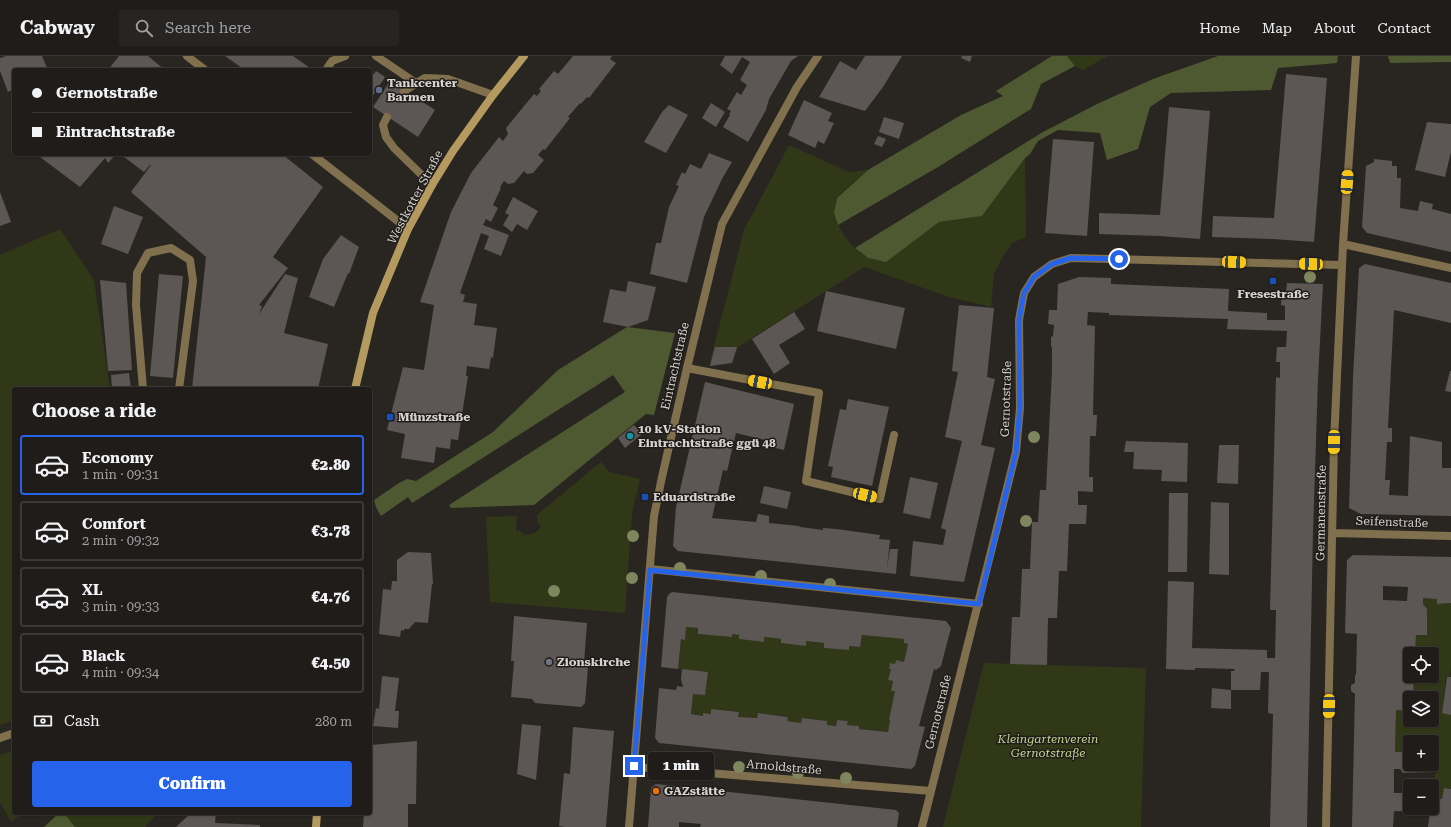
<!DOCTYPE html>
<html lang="en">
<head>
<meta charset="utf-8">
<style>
  body { margin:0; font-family:"Roboto Serif",serif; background:#272523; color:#f1f3f6; height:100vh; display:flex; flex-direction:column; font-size:15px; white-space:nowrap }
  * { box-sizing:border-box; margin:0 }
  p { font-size:13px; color:#a1a1a2 }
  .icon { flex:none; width:22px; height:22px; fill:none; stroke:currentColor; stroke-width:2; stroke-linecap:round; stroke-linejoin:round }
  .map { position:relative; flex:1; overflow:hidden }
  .sheet { position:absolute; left:12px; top:331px; width:360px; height:428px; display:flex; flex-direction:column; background:#1f1c1a; border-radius:4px; box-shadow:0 1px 3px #0004,0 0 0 1px #3c3a39 }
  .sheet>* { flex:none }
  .banner { position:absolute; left:12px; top:12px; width:360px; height:88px; border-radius:4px; box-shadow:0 1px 3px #0004,0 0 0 1px #3c3a39; display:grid; align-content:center; height:88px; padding:0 20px; background:#1f1c1a }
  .buttons { position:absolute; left:1403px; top:591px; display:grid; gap:8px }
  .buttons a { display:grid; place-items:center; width:36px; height:36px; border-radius:4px; background:#1f1c1a; box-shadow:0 1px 3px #0004,0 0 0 1px #3c3a39; font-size:20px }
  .end { position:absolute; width:18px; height:18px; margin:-9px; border:5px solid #2563eb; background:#fff; box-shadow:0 0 0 2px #fff }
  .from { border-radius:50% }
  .bubble { position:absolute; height:28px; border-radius:4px; background:#1f1c1a; box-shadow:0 1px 3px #0004,0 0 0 1px #3c3a39; font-size:13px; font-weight:800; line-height:28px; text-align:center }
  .car { position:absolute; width:12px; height:24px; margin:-12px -6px; border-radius:5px; box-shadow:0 0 3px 1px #0007; background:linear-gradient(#f5c518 24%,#345 0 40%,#f5c518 0 76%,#345 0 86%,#f5c518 0) }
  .banner b { display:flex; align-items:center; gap:14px; height:38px; font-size:15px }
  .banner b+b { border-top:1px solid #3c3a39 }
  .banner i { width:10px; height:10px; background:#f1f3f6 }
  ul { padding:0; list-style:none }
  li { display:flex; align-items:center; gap:12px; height:60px; margin:0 8px 6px; padding:0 12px; border:2px solid #3c3a39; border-radius:4px }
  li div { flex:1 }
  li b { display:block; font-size:15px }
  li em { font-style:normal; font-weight:800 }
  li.selected { border-color:#2563eb }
  li>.icon { width:36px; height:36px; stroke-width:1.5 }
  h2 { padding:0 20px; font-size:18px; line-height:48px }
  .pay { display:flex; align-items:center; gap:10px; height:44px; padding:0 20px; font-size:15px }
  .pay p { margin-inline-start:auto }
  .button { display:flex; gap:8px; margin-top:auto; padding:8px 20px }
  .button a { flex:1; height:46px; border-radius:4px; background:#2563eb; color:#fff; font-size:16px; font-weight:800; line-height:46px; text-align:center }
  header { display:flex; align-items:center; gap:24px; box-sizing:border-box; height:56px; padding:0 20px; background:#1f1c1a; border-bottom:1px solid #3c3a39 }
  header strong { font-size:19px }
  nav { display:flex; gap:22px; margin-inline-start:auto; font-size:14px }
  .search { width:280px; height:36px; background:#272523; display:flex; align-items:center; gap:10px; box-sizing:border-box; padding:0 14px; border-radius:4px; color:#a1a1a2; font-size:15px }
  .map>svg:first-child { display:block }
  .green { fill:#303818 }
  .forest { fill:#4f5931 }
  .building { fill:#5c5654; fill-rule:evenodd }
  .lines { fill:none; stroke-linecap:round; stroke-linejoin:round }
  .service { stroke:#81704d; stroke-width:8 }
  .minor { stroke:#81704d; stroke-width:8 }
  .secondary { stroke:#b59a60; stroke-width:8 }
  .tree { fill:#7e865e }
  .route { stroke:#2563eb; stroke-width:5 }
  .service-dot { fill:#5c6f8a; stroke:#201c19; stroke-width:1.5 }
  .transit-dot { fill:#1a4fb4; stroke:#201c19; stroke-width:1.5 }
  .culture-dot { fill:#0f9aa8; stroke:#201c19; stroke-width:1.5 }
  .worship-dot { fill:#6b7280; stroke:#201c19; stroke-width:1.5 }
  .food-dot { fill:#e8710a; stroke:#201c19; stroke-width:1.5 }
  .labels { text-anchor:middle; stroke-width:3; stroke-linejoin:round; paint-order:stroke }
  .poi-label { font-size:12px; font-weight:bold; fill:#d5d2d0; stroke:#201c19; text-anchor:start }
  .street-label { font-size:12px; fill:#d5d2d0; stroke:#201c19 }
  .park-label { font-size:12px; font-style:italic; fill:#c3d590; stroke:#201c19 }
</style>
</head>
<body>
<header>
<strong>Cabway</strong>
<div class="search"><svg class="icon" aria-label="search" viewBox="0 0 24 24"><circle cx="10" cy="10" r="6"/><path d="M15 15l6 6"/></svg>Search here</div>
<nav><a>Home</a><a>Map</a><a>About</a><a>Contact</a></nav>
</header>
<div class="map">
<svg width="1451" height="771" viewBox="0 0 1451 771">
  <rect width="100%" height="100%" fill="#292622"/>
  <path class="green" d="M1067,0H1108L1083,14L1075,10Z
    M789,89L849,116L868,114C862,119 839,138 837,143C828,164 850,192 868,202C873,204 880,205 886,205L939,166L982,160L1025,102L1026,181L1012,187L1001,204L994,218L991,251L949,241L864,211L738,291L732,307L709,310L744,174Z
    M60,173L94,224L110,333H14V664L0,669V199Z
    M601,406L609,416L640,423L632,458L625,557L490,546L486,461L517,460L516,475H520L525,479L535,477L541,471L537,464V459Z
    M1423,542L1437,543L1438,548L1451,547V610L1450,621H1446L1442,656L1451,659V733L1444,732L1442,743L1432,741L1438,697L1432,696V686H1410V696H1395L1396,654L1410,655V664H1432V642H1413L1414,620H1432V598H1415L1416,579H1427V553L1423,548Z
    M686,571L698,572V578L731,581L732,578L739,579V583L764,586V581L781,583V587L805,590L806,585L824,587V592L849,594V590L860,591L862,579L904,583V587L908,588L904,606L896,604L895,608L890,607L889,612L891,613L888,624L893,625L891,635H895L889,663L890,665L888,676L859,673V670L847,669L848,665L837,664L836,670L827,669V665L802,662L801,667L787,665V660L758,657L757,662L738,661L739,656L711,653V658L703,657V660L691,658L693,638L705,639L708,616L678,613L681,583L685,584Z
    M984,607L1146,612L1141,771H943Z
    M14,694V757H23L11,766L0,746V699Z
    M64,757H158L145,771H75Z"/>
  <path class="forest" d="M1052,0H1067L1075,10L1041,28L1031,53L938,111L838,169L834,157L837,142L868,114L961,59L1003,40L996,35Z
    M1218,0H1338L1337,7L1278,12L1271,34L1171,37L1150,51L1138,93L1107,104L1100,77L1058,74L1038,85L1030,98L1025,102L982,160L939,166L886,206L868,202L855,192L1043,76L1099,47L1153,23Z
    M1388,0H1451V6L1390,7Z
    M627,271L675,277L654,359L646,358L534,449L451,452L449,449L625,336L613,319L412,447L408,441L381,460L376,451L374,444L399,427L407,423L416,425L493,376L558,314Z
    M59,757H64L75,771H44Z"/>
  <path class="building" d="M6,0H42L48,14H14V33L8,36L0,15V2Z
    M119,0H148L165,14H108Z
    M225,0H293L313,14H245Z
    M573,0H612L610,3L616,7L589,42L587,41L581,48L580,47L568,61L570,62L545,94L543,93L538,99L544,104L533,117L527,118L524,115L514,127L508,128L504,125L500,131L501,132L493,149L498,152L491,166L486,163L483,169L509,179L501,200L484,193L489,180L481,177L460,237L465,239L463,246L477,248L474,269L497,272L493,302L491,301L489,313L467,310L466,320H468L458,384L451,383L450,393L436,391L434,407L401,402L405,378L387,374L403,311L424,314L434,249L420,246L451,156L471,117L499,81L503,85L508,78L506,72L534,38L537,40L541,35L539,33L554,15L558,18Z
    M725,0H798L791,5L769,43L766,54L748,86L723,71L730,59L729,58L731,55L727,53L737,36L741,39L747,29L740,24L750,6L742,1L732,18L720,9Z
    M865,0H902L883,31L865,55L819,41L840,5L856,14Z
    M962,0H972L970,6L961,2Z
    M376,15L385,21L370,44V23Z
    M1286,18L1327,22L1314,186L1273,183L1212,181L1213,160L1274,162Z
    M390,25L435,54L418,81L373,51Z
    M804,44L832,57L828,65L834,67L824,88L818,85L815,92L788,79Z
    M711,47L725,56L716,71L702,62Z
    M669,49L688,59L666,97L644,86L662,56Z
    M1169,51L1210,55L1200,183L1159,180L1099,178V157L1160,159Z
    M884,61L904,67L899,83L879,76Z
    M1427,66L1451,68V96L1445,121L1415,114Z
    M878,80L886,83L882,91L874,88Z
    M1053,83L1094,86L1087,180L1045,177Z
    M709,97L732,106L722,123L704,161L687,227L650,218L656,187H661L669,151L679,130L676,129L682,116L685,118L690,108L701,113Z
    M42,98H116L108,107L105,102L80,131L40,101Z
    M120,98H282L323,131L273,201L288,212L259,249L262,250L259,258L285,218L298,222L284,277L328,288L318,333H192L206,201L131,136L151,109H150L144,116Z
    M1374,103L1392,105V110H1397V122H1401L1400,152L1418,155L1420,145L1433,148L1432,153L1451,158V196L1367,177L1362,171L1366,110L1374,106Z
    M0,136L11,166L0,170Z
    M513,141L538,155L527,174L517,168L512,176L503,169L509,159L505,157Z
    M114,150L143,161L128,198L101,188Z
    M341,179L359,191L349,218L348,217L334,251L309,241L323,203Z
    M1365,208L1451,227V267L1394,254L1388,372H1392V386H1387L1385,424H1390L1389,439L1408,440L1410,380L1442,386V412H1451V460L1361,458L1349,452L1353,321L1359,212Z
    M159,218L183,220L173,322L150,320Z
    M1079,221L1111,222V228L1229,233L1228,255L1267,257V264H1285V250L1281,249L1282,236L1286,235L1287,227L1323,228L1318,323L1313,476L1307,771H1270L1273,658L1268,657L1269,616H1261L1260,634H1231V615H1234L1235,613L1195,612V614L1166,613L1168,525L1194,526L1192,592L1267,594V602H1275L1276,554H1270L1276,321L1280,322V306H1276L1277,291H1286L1287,275L1227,273L1228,263L1109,259V257L1088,256L1087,269L1095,270L1093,359H1097L1096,380H1090L1089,421H1093V436L1078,435V449H1087L1086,468H1069L1067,515H1059L1057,562H1048L1047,609L1010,608L1012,561H1020L1022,513H1030L1032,466H1038L1040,434H1046L1052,315V291H1051V281L1053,280L1054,269L1048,268L1049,254H1057L1058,228Z
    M100,224L126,227L132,314L108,315Z
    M628,225L656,231L648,264L628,271L603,266L610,233L626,236Z
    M826,235L905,252L896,293L817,275Z
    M959,249L994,252L987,321L995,323L981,389L995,392L964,526L910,520L913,485L943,489L946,474L941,472L962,385L945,381L958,316L952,315Z
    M794,256L805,273L779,289L790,307L774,318L752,283Z
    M715,291H737L732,307L710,310Z
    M1450,315H1451V336L1445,335Z
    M129,317L131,333H112L111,319Z
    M705,326L794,348L784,394L771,391L773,386L736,377L727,415L723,414L712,462L756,466L758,458L769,460V467L799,470L800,471L823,474V472L836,473L880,479L879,483L890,484L887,512L890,493H898L896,518L678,495L673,490L676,451Z
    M848,343L889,351L872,430L831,421L833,411L828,410L840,353L846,354Z
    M634,369L642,378L625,392L618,382Z
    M1126,385L1188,387L1187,426L1161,425L1162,414L1133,413L1134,396H1124Z
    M1219,389H1239L1238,428L1217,427Z
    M910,421L938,427L930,463L903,457Z
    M764,430L791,436L787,453L760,447Z
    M1169,437H1188L1187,516H1168Z
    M1211,446L1229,447V519L1209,518Z
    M408,496L431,497L433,528H432L428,567L415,566L409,573H404V575L401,574L400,581L379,578L383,533L391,534L392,525H397V504Z
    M1353,499L1451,501V547L1437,548V543L1423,542V548L1427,553V579H1416L1415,598H1410V620H1414L1413,642H1410V655L1396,654L1395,696H1410V708H1432V696H1438L1435,716L1403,717L1400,713H1394V737H1410V752H1432V741L1442,743L1444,732L1451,733V771H1428L1430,756L1394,755L1393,771H1352L1355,638L1351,635V629L1355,627V619H1356L1357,578L1345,577L1347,504ZM1383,530L1408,531L1407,545L1383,544Z
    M672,536L946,565L951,572L941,610L936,614L934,613L919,670L925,671L915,710L911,713L659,687L655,682L659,632L676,634L677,630L683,631L681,623L682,613L708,616L705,639L693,638L691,658L703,660V657L711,658V653L739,656L738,661L757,662L758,657L788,661L787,665L801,667L802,662L827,665V669L836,670L837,664L848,665L847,669L859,670V673L888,676L890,665L889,663L895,635H891L893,625L888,624L891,613H889L890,607L895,608L896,604L904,606L908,588L904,587V583L862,579L860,591L849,590V594L824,592V587L806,585V590L781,587V583L774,582L764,581V586L739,583V579L732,578V581L698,578V572L686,571L685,584L681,583L678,613L661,611L667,541L669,538Z
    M514,560L587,567L584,607L588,611L585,647L581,651L535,647L532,643L511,641L514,605H511Z
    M382,620L399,622L395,655H399L398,672L373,670L376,652L379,653Z
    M1447,621H1451V659L1442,657Z
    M1212,632L1231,634V653L1211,652Z
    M522,668L541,670L536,724L517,718Z
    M573,671L614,675L606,771H565L559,770L564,717L570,718Z
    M417,685L416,748H408V771H363L364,757H370L371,689Z
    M656,728L896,754L899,757L897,771H700L701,768L679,766V771H648L651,732Z
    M191,757H216L215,767L260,769V771H176Z"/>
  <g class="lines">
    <path class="service" d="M376,0L416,27
      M326,14L332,5L345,0
      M404,35L425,22L448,23L493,39
      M387,61L383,69L386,81L394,92L432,129
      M687,312L819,337L806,425L880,443L894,379
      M143,333L136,249L137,217L148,197L171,192L190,204L193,225L179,333"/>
    <path class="minor" d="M187,0L205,14
      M312,98L408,173
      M1343,188L1451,212
      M1333,477L1451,480
      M650,513L979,548
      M0,682L14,677
      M635,711L931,735
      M629,771L654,460L662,421L687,312L722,168L797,31L818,0
      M922,771L1016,396L1020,352L1019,264L1024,237L1034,221L1052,208L1071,202L1342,209
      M1326,771L1334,386L1343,188L1356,0"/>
    <path class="secondary" d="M355,333L373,257L408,173L432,129L453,95L493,39L524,0
      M316,771L317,757"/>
  </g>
  <g class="tree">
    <circle cx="1310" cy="221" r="6"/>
    <circle cx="1034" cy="381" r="6"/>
    <circle cx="1026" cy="465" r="6"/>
    <circle cx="633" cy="480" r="6"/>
    <circle cx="680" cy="512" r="6"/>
    <circle cx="761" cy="520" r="6"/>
    <circle cx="632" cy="522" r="6"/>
    <circle cx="830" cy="528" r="6"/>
    <circle cx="554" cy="535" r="6"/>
    <circle cx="693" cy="705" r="6"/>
    <circle cx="739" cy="711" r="6"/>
    <circle cx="798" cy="717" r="6"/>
    <circle cx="846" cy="722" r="6"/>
  </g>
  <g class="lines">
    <path class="route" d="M634,710L650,514L979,548L1016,396L1020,352L1019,264L1024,237L1034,221L1052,208L1071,202L1119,203"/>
  </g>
  <circle class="service-dot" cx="379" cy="34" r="4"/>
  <g class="transit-dot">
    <rect x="1269" y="221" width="8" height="8" rx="2"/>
    <rect x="386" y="357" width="8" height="8" rx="2"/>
    <rect x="641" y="437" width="8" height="8" rx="2"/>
  </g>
  <circle class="culture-dot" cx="630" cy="380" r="4"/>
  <circle class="worship-dot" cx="549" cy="606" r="4"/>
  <circle class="food-dot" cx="656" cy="735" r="4"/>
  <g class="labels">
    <g class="poi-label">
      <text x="387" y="31">Tankcenter<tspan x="387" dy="14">Barmen</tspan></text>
      <text x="1273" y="242" text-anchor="middle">Fresestraße</text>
      <text x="398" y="365">Münzstraße</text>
      <text x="638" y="377">10 kV-Station<tspan x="638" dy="14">Eintrachtstraße ggü 48</tspan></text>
      <text x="653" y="445">Eduardstraße</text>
      <text x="557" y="610">Zionskirche</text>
      <text x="664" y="739">GAZstätte</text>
    </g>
    <g class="street-label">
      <text transform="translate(415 141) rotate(-62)" y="4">Westkotter Straße</text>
      <text transform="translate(675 310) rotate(-77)" y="4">Eintrachtstraße</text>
      <text transform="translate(1006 343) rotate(-88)" y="4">Gernotstraße</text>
      <text transform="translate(1321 457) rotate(-89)" y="4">Germanenstraße</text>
      <text transform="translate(1392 466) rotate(2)" y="4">Seifenstraße</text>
      <text transform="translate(938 656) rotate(-76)" y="4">Gernotstraße</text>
      <text transform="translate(784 711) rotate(5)" y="4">Arnoldstraße</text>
    </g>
    <g class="park-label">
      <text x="1048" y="687">Kleingartenverein<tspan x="1048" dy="14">Gernotstraße</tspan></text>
    </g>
  </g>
</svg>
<div class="buttons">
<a><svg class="icon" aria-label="locate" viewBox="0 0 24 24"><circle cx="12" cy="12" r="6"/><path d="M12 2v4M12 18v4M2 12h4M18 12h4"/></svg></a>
<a><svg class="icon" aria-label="layers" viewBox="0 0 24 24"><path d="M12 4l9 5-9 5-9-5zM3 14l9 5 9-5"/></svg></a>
<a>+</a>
<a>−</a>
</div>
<i class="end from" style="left:1119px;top:203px"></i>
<i class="end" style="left:634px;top:710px"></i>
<div class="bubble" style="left:648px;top:696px;width:66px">1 min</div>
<i class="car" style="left:1347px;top:126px;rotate:4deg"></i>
<i class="car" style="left:1234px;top:206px;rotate:92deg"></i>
<i class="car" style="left:1311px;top:208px;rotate:272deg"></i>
<i class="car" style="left:760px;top:326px;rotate:281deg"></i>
<i class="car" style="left:1334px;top:386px;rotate:181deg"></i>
<i class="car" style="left:865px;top:439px;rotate:103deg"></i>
<i class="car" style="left:1329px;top:650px;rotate:181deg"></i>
<div class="banner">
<b><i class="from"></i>Gernotstraße</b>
<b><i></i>Eintrachtstraße</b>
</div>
<section class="sheet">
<h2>Choose a ride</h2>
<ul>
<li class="selected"><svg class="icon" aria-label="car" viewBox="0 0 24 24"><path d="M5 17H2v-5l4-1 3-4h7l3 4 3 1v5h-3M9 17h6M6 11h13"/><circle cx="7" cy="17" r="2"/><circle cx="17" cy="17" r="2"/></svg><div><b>Economy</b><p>1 min · 09:31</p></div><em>€2.80</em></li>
<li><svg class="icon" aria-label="car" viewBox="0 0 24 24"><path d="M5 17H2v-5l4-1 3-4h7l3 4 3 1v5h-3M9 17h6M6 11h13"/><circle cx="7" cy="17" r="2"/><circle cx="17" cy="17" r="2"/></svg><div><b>Comfort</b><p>2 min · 09:32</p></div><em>€3.78</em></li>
<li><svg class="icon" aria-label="car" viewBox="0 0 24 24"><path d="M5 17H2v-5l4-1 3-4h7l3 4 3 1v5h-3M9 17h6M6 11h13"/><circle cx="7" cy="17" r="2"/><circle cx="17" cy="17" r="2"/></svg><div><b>XL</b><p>3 min · 09:33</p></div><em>€4.76</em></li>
<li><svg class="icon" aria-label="car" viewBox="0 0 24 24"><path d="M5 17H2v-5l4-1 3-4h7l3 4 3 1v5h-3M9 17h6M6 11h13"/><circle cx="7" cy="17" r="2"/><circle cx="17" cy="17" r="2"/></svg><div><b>Black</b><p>4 min · 09:34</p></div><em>€4.50</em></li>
</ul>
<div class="pay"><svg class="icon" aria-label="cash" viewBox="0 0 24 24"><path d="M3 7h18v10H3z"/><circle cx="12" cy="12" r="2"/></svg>Cash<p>280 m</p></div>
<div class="button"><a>Confirm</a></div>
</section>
</div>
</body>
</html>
